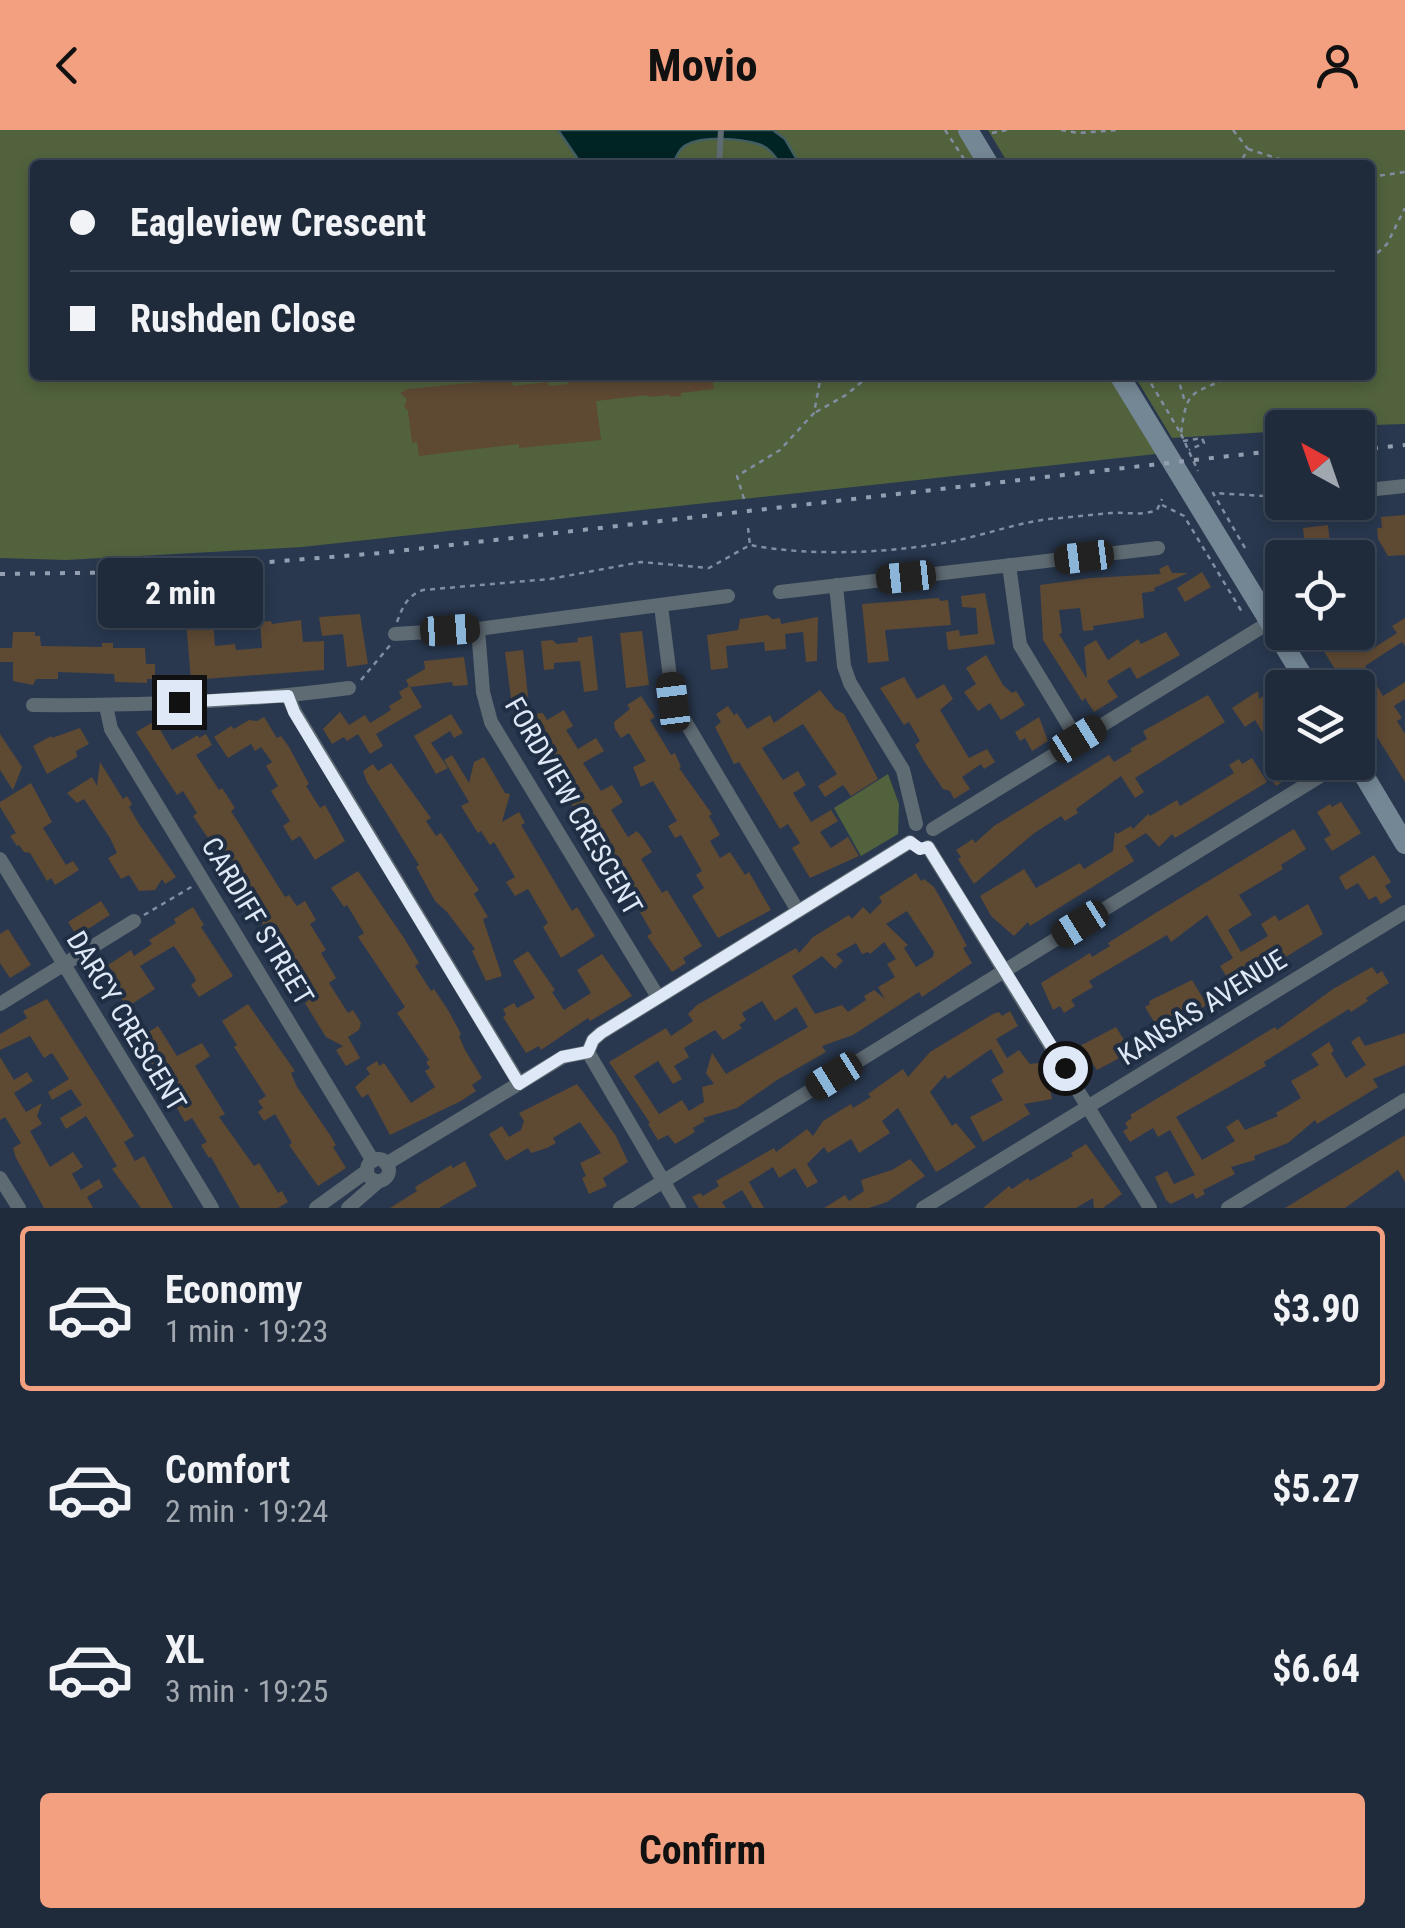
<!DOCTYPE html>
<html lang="en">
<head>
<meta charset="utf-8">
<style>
  body { margin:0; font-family:"Roboto Condensed",sans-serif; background:#273242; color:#f1f3f6; height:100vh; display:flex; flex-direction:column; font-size:38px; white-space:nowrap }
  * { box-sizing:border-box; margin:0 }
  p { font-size:32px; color:#a1a7af }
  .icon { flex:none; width:55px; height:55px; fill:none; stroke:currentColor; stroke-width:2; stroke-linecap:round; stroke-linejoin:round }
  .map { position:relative; height:1078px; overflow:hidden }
  .sheet { display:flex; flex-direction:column; background:#1f2a3b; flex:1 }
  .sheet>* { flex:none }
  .hud { position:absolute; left:30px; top:30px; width:1345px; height:220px; border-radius:10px; box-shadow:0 5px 15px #0003,0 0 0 2px #3c4655; display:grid; align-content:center; height:220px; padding:0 40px; background:#1f2a3b }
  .needle { width:65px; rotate:320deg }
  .fabs { position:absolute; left:1265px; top:280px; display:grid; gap:20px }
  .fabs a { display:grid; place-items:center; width:110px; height:110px; border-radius:10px; background:#1f2a3b; box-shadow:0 5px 15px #0003,0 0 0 2px #3c4655; font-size:50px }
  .end { position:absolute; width:45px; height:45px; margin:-22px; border:12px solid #dee8f7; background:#111; box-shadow:0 0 0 5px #111 }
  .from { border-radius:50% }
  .bubble { position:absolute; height:70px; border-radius:10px; background:#1f2a3b; box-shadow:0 5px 15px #0003,0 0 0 2px #3c4655; font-size:32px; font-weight:700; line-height:70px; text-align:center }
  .car { position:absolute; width:30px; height:60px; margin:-30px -15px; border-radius:12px; box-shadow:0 0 8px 2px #0007; background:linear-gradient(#222 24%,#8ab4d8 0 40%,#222 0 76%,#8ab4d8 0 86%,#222 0) }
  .hud b { display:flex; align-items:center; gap:35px; height:95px; font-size:38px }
  .hud b+b { border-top:2px solid #3c4655 }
  .hud i { width:25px; height:25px; background:#f1f3f6 }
  ul { padding:18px 0 0; list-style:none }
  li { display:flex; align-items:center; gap:30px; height:165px; margin:0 20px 15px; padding:0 20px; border:5px solid transparent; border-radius:10px }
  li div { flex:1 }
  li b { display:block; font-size:38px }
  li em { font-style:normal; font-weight:700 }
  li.on { border-color:#f2a080 }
  li>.icon { width:90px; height:90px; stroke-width:1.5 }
  .primary-button { display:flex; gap:20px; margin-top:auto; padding:20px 40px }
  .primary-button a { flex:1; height:115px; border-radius:10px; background:#f2a080; color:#111; font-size:40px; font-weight:700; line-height:115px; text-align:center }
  header { display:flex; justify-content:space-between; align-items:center; height:130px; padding:0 40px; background:#f2a080; color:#111; font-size:45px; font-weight:700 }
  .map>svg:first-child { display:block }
  .green { fill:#51623d }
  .water { fill:#002323; stroke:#435e63; stroke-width:2.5 }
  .building { fill:#5e4933; fill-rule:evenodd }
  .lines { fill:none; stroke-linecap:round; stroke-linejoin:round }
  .path { stroke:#818ea1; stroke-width:2.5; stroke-dasharray:5 5; stroke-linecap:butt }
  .service { stroke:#5f6b73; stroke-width:6 }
  .minor { stroke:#5f6b73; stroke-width:14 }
  .secondary { stroke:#748795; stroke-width:20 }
  .rail { stroke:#94a0b2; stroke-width:4; stroke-dasharray:5 10; stroke-linecap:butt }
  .route { stroke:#dee8f7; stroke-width:12 }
  .labels { text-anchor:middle; stroke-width:8; stroke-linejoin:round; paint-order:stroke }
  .street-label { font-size:28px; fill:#dee8f7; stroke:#202e44 }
</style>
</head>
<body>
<header><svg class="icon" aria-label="back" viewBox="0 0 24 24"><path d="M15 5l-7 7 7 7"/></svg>Movio<svg class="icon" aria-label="person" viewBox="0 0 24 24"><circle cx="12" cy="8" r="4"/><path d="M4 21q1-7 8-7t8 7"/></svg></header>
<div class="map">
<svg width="1405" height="1078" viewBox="0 0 1405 1078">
  <rect width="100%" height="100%" fill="#29384f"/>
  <path class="green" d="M0,0H958L979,35H35V245H1108L1156,324L302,417L66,430L0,428Z
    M988,0H1405V294L1282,298V301L1172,308L1134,245H1370V35H1009Z
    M888,644L899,674L898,704L861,726L834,678Z"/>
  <path class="water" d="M558,0H773L785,9L800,35H781C775,26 769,17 758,14C740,8 703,6 686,15C679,19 676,27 673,35H582Z"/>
  <path class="building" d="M567,245H709L712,247L714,259L681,263V266L670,267V265L648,267L647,265L596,271L601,310L519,318V314L419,326L417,312L412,313L408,281L404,276L407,269L400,263L408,259L512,249L513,256L548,252L549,256L568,254Z
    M1405,385V425L1388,426L1378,409L1377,398H1382L1381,387Z
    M1328,395L1331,422L1306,425L1303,398Z
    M1168,435L1172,443H1188L1154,458L1155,461L1142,463L1144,488L1093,496L1094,500L1083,501L1080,478L1059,480L1062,503L1059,504L1087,549L1084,517L1096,510L1108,530L1138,509L1141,514L1166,502L1180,525L1137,549L1130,537L1107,551L1118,567L1094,582L1085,568L1082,571L1043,510L1040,455L1091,448L1161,444L1159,439Z
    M1202,442L1211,457L1185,472L1177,458Z
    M985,463L995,514L948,520L946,502L959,500L960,506L978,504L976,478L962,477L961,466Z
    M939,468L940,471L948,470L951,495L885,500L889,531L868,533L862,474Z
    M360,484L368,534L347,537L343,504L322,506L319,487Z
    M768,485L772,489L780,488L781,494L818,487L817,531L806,532L803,502L785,504L786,519L765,521L764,512L726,516L728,538L711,540L707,505L738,500L740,489Z
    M1405,488V516L1402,512L1365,536L1383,566L1405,552V569L1394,576L1402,588L1397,591L1405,604V652L1377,607L1373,599L1376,597L1364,584L1369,580L1358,558H1347L1318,512L1326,507L1323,502H1342L1349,515L1361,507L1369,521L1397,503L1392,496Z
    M213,489L215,516L235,514L236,520L262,518L260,492L271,491L272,494L301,490L303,512L324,511V540L191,550L186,491Z
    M642,501L649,555L626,558L620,503Z
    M13,502H35V506H40L41,516L102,517V513H113V518H145L146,534H155V549H147V553L115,552L114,544L58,542V549H36L33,555L13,551V532H0V518H12Z
    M592,506L598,560L584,562L580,531L554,533V539L544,540L541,511L552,510L557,514L578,512L577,508Z
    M523,520L530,584L543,583L547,590L564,580L573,596L566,600L578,619L596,608L604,621L583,633L601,661L612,655L623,672L611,680L628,707L637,701L643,708L652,722L641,729L662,763L667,760L702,816L683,828L686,833L672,842L647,806L652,803L624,754L613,737L610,738L598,724L601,722L595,712L601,708L592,692L586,696L552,644L539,617L536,618L529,606L534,603L514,567L511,568L505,522Z
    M986,525L1003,555L1012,563L1016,561L1025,575L1001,590L990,573L978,581L964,562L976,554L966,538Z
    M464,527L468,555L453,556L452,552L410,557L422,577L376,604L383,616L370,624L358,604L347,611L344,607L332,614L323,599L340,582L349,595L365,585L370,593L391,580L389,576L402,568L399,562L409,556L406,550L425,539L424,531Z
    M904,547L917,569L944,554L953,569L940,580L969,628L987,619L995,632L984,639L981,634L962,647L970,659L954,669L950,661L943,659L924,631L915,615L920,611L909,592L904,595L880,558Z
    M1274,559L1282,572V632H1299L1288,648L1276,656L1268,644L1281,632L1255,590L1245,597L1232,578L1258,561L1259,569Z
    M820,560L835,579L844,584L878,649L851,666L843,655L825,667L818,656L837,644L803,594L762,618L783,650L798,641L806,655L793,663L811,692L831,680L838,691L820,702L831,718L848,707L859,726L810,748L792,718L800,713L788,694L780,699L739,632L734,634L715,597L721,592L716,584L728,576L734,585L737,583L747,599L770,585L774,593Z
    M1208,565L1225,592L1135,648L1144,662L1135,668L1121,646L1076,679L1078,683L1065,691L1061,686L1033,704L974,754L958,729L961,727L956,720L973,709L975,713L994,696L1109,625L1114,632L1132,621L1130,619L1147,609L1143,601Z
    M641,566L655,587L650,590L671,625L675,623L681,637L679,638L712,684L709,686L720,705L710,711L720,728L730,722L745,745L749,742L771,780L718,808L692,766L704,758L696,745L702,741L681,705L675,708L668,696L677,691L653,651L641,657L633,637L646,631L629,603L621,608L615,599L614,592L630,579L627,575Z
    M451,584L463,603L454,608L450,601L431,613L448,638L436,644L414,606Z
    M264,587L277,608L281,606L289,617L309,654L306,656L320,678L325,675L345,711L315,730L300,706L292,711L283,696L290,691L271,661L278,656L266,636L272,632L261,617L255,621L251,614L228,628L214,607L231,596L234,599L249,590L257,591Z
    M1039,587L1048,611L1032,621L1025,608L1020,611L1015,602Z
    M155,591L172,620L198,605L199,608L206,604L212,615L196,625L219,660L222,658L235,678L231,681L285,767L289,765L297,776L305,771L316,790L310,794L326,820L321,823L336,848L329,853L348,883L353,880L361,893L359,900L348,907L360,928L346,936L336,920L343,916L326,907L305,873L309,870L285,833L282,835L275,824L282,819L272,802L269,804L234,746H225L227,736L193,686L197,683L183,661L177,665L136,602Z
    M80,598L89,614L76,621L77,627L47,644L33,616L51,606L52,608Z
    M0,604L22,637L13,660L0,640Z
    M452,625L469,653L474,632L484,627L505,663L510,664L502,692L519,682L525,693L521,695L572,781L577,777L595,806L561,828L543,797L548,793L528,759L515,766L506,752L515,747L494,712L490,715L481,701L478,703L461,676L469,672L444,630Z
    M1252,628L1267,652L1175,708L1172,704L1159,717L1146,703L1125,716L1134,731L1030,796L1028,792L1014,806L991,786L980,766L1024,739L1036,758L1080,733L1084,739L1113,721L1115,701L1117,704L1131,696L1133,699L1148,684L1150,686L1177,670L1180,676L1234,643L1229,635L1239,629L1242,634Z
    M100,632L123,669L127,666L132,674L129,677L139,694L176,747L165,754L162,749L155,760L139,761L129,745L121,749L108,728L117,723L110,708L84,669L77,673L67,663L92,647L97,656Z
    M391,633L431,688L426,691L436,706L441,703L479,760L474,764L488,787L483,789L502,846L486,851L472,821L475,819L447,782L435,771L416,737L419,735L367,652L363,641L373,634L378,641Z
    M31,653L52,692L43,698L66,735L73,731L79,740L55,755L51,748L47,751L30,723L24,722L19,715L17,716L10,706L16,703L0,677V672Z
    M1341,672L1361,703L1332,721L1324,709L1331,705L1317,682L1330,674L1332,677Z
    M1294,699L1306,719L1281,735L1283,739L1239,765L1252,785L1228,800L1241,822L1268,806L1261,794L1275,785L1279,791L1308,774L1323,804L1234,859L1220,836L1233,828L1207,785L1171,812L1167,805L1089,851L1093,857L1071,870L1075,876L1064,883L1060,876L1053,880L1041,853L1090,823L1092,827L1110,816L1108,813L1154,784Z
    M1374,725L1391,752L1385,756L1392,767L1381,774L1376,766L1369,770L1358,753L1346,760L1339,747Z
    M358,741L404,808L419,833L415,836L431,861L434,859L448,880L461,904L459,906L465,920L482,948L472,955L476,961L461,971L390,1005L368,964L362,968L355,957L370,944L366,938L377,931L379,936L384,933L411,973L435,957L425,941L430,938L426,932L429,930L397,883L405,877L358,807L364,803L347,775L344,777L331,758Z
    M916,743L921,751L924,749L934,757L941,769L967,816L963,818L972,833L922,867L919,862L853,905L822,916L826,922L777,950L737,978L703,988L705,991L693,998L695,1002L675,1014L668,1005L658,1010L648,994L650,993L609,932L666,898L671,906L693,891L688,884L697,875L796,818L799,823L813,807L849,785L852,789L863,777L870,784L882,772L879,767ZM907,781L934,822L933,827L916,837L904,818L908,815L886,794ZM884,812L896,829L887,834L895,847L878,857L885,869L874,860L864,866L866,870L848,882L842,875L815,884L792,846L822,826L835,839L843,831L836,824L856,813L862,824L868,822L870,824ZM762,871L775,891L796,877L808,897L726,944L712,923L706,943L714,954L702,957L704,972L689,981L682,970L659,984L634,946L658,931L673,954L682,949L674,936L689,927L684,918L715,900L723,910L742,898L739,895L746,890L742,883Z
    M101,771L110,785L77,806L68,792Z
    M193,777L204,795L201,797L233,846L199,867L191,855L196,851L194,846L174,816L140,836L155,859L127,877L121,868H117L103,847L112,841L108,835L131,820L134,826L152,814L149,810L176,793L174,789Z
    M8,799L31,835L10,848L0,833V804Z
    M528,821L555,860L552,862L564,880L591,863L577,840L602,824L632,866L590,891L588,888L541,920L539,916L526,923L503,887L506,885L503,879L514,873L517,878L535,868L513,831Z
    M1372,837L1377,844L1382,841L1389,853L1366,868L1368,871L1351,882L1349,879L1264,932L1266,936L1176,987L1202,1030L1235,1011L1226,997L1238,989L1245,1000L1278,986L1276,983L1301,968L1291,951L1319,935L1311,924L1329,912L1334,921L1331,923L1346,948L1366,935L1351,912L1359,906L1365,916L1405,903V935L1373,949L1378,957L1317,994L1315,990L1288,1013L1254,1026L1255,1030L1231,1037L1235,1044L1203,1060L1205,1064L1196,1069L1193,1063L1171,1074L1166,1070L1155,1047L1167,1041L1174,1054L1195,1045L1170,1000L1158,1007L1153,998L1130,1012L1123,1001L1128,998L1125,993L1132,988L1130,985L1275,897L1277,900L1333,859Z
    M1192,850L1207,875L1198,880L1196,877L1192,880L1190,877L1171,889L1173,893L1170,898L1161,903L1145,877L1150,874L1149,871Z
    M47,869L134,1006L124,1012L135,1031L144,1026L173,1078H141L112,1039L117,1036L86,986L66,999L60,988L82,975L71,959L52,970L48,962L69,949L52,923L44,928L30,906L0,920V904L27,888L23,881Z
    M248,874L295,941L291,943L297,957L330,1005L336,1015L333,1017L346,1038L318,1056L289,1015L292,1013L275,984L264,991L258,982L263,978L258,971L266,966L234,917L237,915L222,891Z
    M1010,881L1018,896L996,909L1007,928L1019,920L1030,934L1045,932L1052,969L1024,974L1030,984L983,1012L970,987L1003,970L991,950L1004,942L991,919L948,949L945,945L930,962L952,996L956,993L976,1017L945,1037L936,1042L898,978L882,991L890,1003L859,1023L851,1009L828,1023L824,1017L807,1034L818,1052L807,1058L795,1038L779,1048L773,1037L749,1052L764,1078H753L742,1060L722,1072L726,1078H699L692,1067L700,1063L703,1066L719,1056L716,1051L774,1018L776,1022L807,999L813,1006L823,991L851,974L853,978L871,967L868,964L903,939L908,947L930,922L993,884L999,882L1002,886Z
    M158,896L177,926L202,913L210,926L195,936L225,984L219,987L254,1036L259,1033L278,1063L282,1061L288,1072L278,1078H240L211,1027L209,1028L201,1015L207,1012L192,988L185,992L142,918L144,916L139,908Z
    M1116,897L1124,910L1120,913L1127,924L1097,940L1089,928L1084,932L1076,918Z
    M0,927L14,950L27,942L33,951L14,963L26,982L42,973L37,986L42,994L30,1001L50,1037L73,1022L83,1037L72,1044L81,1060L99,1049L103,1057L87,1067L93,1078H44L16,1028L13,1018L21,1013L5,987L0,990Z
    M577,954L616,1006L628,1032L603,1048L607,1056L589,1064L582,1048L586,1046L580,1033L601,1023L580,992L553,1008L556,1013L547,1018L531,1023L528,1018L506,1031L489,1004L502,996L509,1007L521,1000L524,991L519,983Z
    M1405,1005V1052L1398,1040L1345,1078H1285Z
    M1086,1014L1122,1064L1103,1078H1094L1093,1068L1076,1078H983L1009,1056L1012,1059L1028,1048L1030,1051L1073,1026L1071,1023Z
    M910,1029L925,1046L887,1072L869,1078H824L845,1065L849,1071L864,1061L861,1050L892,1040Z
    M465,1031L477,1056L439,1078H390L417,1061L415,1057L451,1035L453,1038Z"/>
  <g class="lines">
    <path class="path" d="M945,0L968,35
      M1061,0L1079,3L1119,0
      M1233,0L1248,19L1239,35
      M992,3L1007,0
      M1248,19L1298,35
      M1370,47L1405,42
      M1370,130L1387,114L1405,78
      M1146,245L1181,304C1187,254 1193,267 1232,245
      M1177,245L1185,272
      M816,282L846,265L870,245
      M1181,304L1198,341
      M1183,311L1202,308L1204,313L1189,320
      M744,369L737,346L780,320L814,283L821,245
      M1162,375L1184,386L1242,482
      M748,398L750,415
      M1245,418L1213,363L1282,367
      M397,492C403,476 407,466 423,460L550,449L641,432L709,438L750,415C811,427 898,423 959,410C990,403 1018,393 1049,389C1070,387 1091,385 1111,383C1127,382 1142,386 1157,380L1162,369
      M361,550L391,514
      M144,785L193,756"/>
    <path class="service" d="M719,35L721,0"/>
    <path class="minor" d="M1358,361L1405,356
      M1009,435L1020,515L1077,609
      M836,455L844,536L850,553L903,640L916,694
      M780,462L1158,418
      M661,476L673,571L798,781
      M478,499L483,562L491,592L658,867
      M395,504L478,499L728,466
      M288,566L295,582L519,953
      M33,575C139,576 244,572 349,558
      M106,576L111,599L373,1031
      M933,699L1270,492
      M928,717L1150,1078
      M0,729L212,1078
      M0,874L134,791
      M588,922L593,910L601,903L910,712
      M367 1040a11 11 0 1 1 22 0a11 11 0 1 1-22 0Z
      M386,1034L563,927L588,922L679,1078
      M0,1048L19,1078
      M316,1078L367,1041
      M348,1078L379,1051
      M620,1078L1343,632
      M923,1078L1405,782
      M1228,1078L1405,970"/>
    <path class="secondary" d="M968,0L989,35
      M1119,245L1310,558
      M1356,632L1405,714"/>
    <path class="rail" d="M1358,320L1405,315
      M0,444L143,442L381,423L1282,320"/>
  </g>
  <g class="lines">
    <path class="route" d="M179,572L288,566L294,582L519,954L562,927L588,922L593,910L601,903L910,712L920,719L928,717L1065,938"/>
  </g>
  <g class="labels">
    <g class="street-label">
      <text transform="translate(574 676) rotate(60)" y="10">FORDVIEW CRESCENT</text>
      <text transform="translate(258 791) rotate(59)" y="10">CARDIFF STREET</text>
      <text transform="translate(1202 877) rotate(-32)" y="10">KANSAS AVENUE</text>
      <text transform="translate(127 891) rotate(59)" y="10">DARCY CRESCENT</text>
    </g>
  </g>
</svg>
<div class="fabs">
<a><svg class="needle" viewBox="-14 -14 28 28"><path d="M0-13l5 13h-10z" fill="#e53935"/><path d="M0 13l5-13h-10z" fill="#a1a7af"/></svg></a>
<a><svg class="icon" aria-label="locate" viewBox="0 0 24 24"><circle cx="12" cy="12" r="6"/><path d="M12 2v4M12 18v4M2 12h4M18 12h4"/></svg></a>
<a><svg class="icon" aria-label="layers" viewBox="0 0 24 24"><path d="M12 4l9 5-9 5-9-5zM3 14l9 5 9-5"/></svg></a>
</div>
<i class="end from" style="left:1065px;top:938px"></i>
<i class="end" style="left:179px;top:572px"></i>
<div class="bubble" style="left:98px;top:428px;width:165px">2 min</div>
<i class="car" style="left:1084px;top:427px;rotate:263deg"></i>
<i class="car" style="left:906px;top:447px;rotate:264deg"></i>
<i class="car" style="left:450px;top:500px;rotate:86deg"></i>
<i class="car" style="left:673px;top:572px;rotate:353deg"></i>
<i class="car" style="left:1078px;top:609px;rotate:58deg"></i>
<i class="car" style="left:1080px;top:794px;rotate:238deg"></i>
<i class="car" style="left:834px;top:946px;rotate:238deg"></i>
<div class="hud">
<b><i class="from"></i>Eagleview Crescent</b>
<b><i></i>Rushden Close</b>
</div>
</div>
<section class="sheet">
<ul>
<li class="on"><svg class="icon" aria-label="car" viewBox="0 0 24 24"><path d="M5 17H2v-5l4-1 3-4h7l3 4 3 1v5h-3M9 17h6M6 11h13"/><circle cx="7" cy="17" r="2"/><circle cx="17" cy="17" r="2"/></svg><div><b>Economy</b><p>1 min · 19:23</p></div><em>$3.90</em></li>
<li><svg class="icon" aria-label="car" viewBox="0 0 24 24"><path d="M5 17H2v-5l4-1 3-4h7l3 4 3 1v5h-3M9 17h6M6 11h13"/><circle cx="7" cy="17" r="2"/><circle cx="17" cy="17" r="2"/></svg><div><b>Comfort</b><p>2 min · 19:24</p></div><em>$5.27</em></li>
<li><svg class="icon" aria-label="car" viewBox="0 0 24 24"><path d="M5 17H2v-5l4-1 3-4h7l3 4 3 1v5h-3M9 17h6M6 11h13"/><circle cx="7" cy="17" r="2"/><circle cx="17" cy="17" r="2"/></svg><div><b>XL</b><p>3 min · 19:25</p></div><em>$6.64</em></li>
</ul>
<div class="primary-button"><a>Confirm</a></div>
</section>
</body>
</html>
